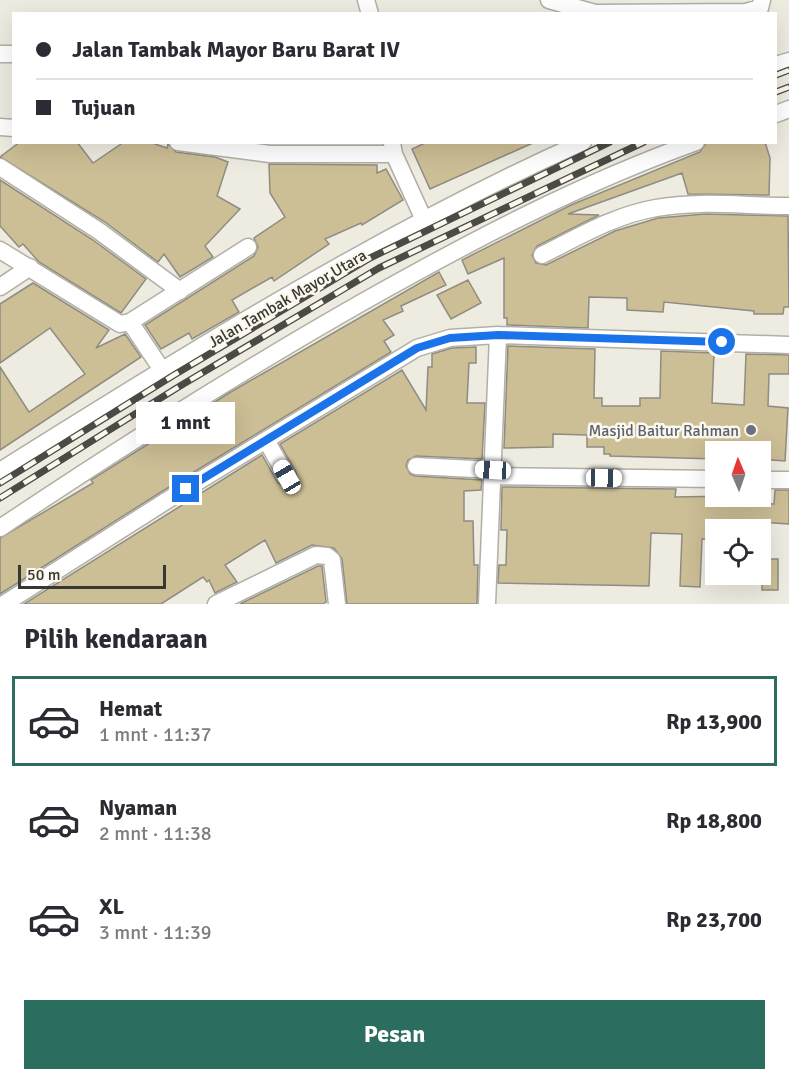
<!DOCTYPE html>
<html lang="id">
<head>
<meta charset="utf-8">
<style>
  body { margin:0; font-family:Signika,sans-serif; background:#f7f7f7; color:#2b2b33; height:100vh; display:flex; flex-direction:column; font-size:22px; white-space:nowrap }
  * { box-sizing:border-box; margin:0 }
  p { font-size:20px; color:#7c7c81 }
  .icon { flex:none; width:33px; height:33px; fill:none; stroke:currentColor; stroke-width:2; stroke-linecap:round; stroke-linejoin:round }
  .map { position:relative; height:604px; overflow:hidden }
  .sheet { display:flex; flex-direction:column; background:#fff; flex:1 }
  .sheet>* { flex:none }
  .banner { position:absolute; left:12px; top:12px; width:765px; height:132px; border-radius:0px; box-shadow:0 6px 24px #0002; display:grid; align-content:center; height:132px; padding:0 24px; background:#fff }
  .needle { width:39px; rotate:358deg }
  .tools { position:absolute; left:705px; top:441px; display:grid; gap:12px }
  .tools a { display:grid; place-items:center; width:66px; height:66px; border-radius:0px; background:#fff; box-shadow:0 6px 24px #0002; font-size:30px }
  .scale { position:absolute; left:18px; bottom:15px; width:148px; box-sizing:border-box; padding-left:6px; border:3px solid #383733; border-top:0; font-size:16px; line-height:21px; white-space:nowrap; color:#383733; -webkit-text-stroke:4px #fcf8ee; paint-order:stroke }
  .end { position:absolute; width:27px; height:27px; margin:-14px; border:8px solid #1a73e8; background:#fff; box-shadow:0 0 0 3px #fff }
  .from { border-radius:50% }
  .bubble { position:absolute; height:42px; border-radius:0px; background:#fff; box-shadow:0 6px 24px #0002; font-size:20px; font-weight:700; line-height:42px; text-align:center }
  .car { position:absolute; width:18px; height:36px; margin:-18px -9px; border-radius:8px; box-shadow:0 0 4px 2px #0007; background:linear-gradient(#fff 24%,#345 0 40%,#fff 0 76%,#345 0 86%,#fff 0) }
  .banner b { display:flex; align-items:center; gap:21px; height:57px; font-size:22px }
  .banner b+b { border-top:2px solid #e1e1e2 }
  .banner i { width:15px; height:15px; background:#2b2b33 }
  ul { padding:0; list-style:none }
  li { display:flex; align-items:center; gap:18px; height:90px; margin:0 12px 9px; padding:0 12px; border:3px solid transparent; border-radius:0px }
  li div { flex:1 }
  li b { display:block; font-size:22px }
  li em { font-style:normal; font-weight:700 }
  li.on { border-color:#2b6d5e }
  li>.icon { width:54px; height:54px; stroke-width:1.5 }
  h2 { padding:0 24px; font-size:27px; line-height:72px }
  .button { display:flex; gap:12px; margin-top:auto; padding:12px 24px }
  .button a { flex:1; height:69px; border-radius:0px; background:#2b6d5e; color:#fff; font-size:24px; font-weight:700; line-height:69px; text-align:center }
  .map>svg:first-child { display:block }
  .building { fill:#ccbe95; stroke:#8f8c83; stroke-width:1.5 }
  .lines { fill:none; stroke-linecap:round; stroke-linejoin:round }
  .minor-casing { stroke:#b2afa5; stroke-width:19 }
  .minor { stroke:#fff; stroke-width:16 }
  .rail-casing { stroke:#4b4a45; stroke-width:7 }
  .rail { stroke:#fcf8ee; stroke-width:4.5; stroke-dasharray:14; stroke-linecap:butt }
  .route { stroke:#1a73e8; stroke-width:8 }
  .worship-dot { fill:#6b7280; stroke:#fcf8ee; stroke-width:2 }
  .labels { text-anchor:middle; stroke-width:5; stroke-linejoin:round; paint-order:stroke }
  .street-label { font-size:16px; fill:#383733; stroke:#fcf8ee }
  .worship-label { font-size:16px; fill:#5b616d; stroke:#fcf8ee; text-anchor:end }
</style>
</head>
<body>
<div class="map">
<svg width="789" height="604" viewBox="0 0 789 604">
  <rect width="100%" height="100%" fill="#eeebe1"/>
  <path class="building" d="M20,142H77L93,163L124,142L152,143L167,148L168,144L176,152L215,157L228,162L217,196L240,209L205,246L213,257L180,277L164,254L158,262L105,222L0,157Z
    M427,142H535L430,189L412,149Z
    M765,142L770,158L769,195L688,194L682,173L568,214L599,215L537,246L532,255L536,263L546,265L615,231L658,218L705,214L788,216L789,307H784L783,314H754V311L664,302L663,312L627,310V298L589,297L588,328L507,325V318H504V258L468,274L462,260L571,205L700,152L706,143Z
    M269,164L377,165V173L386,169L403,200L362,225L361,223L325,239L329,244L274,281L272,277L232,300L239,312L192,339L189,333L161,349L145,325L254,256L258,247L254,238L285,217L270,193Z
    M0,180L93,240L146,279L121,313L39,262L23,244L19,247L0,226Z
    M439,272L446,285L401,306L403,311L383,320L394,335L384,341L391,352L161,492L0,594V538L93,483L91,480L229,393Z
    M468,280L481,303L451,319L437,295Z
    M33,283L109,330L96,348L125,334L141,357L0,450V367L29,412L85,374L50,328L0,363V304Z
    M508,346L595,349L594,398H602V406H640V398H660L661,351L714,353L712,403L744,405L746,354L789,355V374H769L768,406L788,408L785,461L760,459V452H716V459L610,456V454H604V447H587V435L553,434V447L504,448Z
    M476,347V363H469L467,403H485L482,459L416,456L408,460L406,466L410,474L415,476L482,480L481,490L464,491V521H473L474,565H478L477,604H347L342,559L334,548L312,545L276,563L265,540L225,565L237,582L215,593L209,580L207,582L203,577L161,604H24L262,455L278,483L286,487L293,486L297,478L296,472L280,444L402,370L426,410L428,367H432V354L452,348Z
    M502,487L676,489L675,497L730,496V502L774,504L775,490H789V524L760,522V530H716V540L702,539L700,587L680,586L682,534L651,533L649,586L498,583L499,565H506L507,530H501Z
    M762,559H778V590H762Z
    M318,566H322L326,602L323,604H240Z"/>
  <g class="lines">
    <g class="minor-casing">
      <path id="minor" d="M366,0L370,14
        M549,0L595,13L746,12L760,8L762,0
        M0,54H14
        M776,65L789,61
        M776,114L789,109
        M0,127L14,128
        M178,142L270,154H394
        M392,143L394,154L424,220
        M0,167L99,231L180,291
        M0,250L120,324L130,322L248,247
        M542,255C578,237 615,215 656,208C699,200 745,206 789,206
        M0,287L30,267
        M130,322L162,370
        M266,440L287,477
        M416,466L493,470
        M0,471C188,353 380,233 583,142
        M493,476L716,479
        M760,480H789
        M0,528C118,449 238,373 361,303C469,242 579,184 696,142
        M4,604L166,501L417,348L450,338L498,335L789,345
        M216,604L316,555L327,556L332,560L337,604
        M487,604L498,335"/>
    </g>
    <use href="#minor" class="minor"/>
    <g class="rail-casing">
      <path id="rail" d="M776,75L789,70
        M776,92L789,87
        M0,483L174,375L370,258L610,142
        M0,498L180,386L379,268L644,142"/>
    </g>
    <use href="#rail" class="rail"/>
  </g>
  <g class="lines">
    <path class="route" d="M186,489L417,348L450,338L498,335L722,342"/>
  </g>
  <circle class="worship-dot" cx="751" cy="430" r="6"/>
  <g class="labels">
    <g class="street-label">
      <text transform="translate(287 298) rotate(-30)" y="6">Jalan Tambak Mayor Utara</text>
    </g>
    <g class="worship-label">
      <text x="739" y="436">Masjid Baitur Rahman</text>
    </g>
  </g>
</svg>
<div class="tools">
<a><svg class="needle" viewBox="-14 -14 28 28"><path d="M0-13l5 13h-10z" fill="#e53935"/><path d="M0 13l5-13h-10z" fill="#7c7c81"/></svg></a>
<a><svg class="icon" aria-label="locate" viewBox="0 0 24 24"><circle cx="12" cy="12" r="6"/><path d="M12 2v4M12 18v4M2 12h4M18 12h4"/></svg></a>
</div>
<div class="scale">50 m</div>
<i class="end from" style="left:722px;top:342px"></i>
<i class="end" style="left:186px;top:489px"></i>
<div class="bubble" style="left:136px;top:402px;width:99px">1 mnt</div>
<i class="car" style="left:493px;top:470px;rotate:273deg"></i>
<i class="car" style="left:287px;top:477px;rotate:330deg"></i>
<i class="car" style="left:604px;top:478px;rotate:91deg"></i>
<div class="banner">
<b><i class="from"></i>Jalan Tambak Mayor Baru Barat IV</b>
<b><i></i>Tujuan</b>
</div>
</div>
<section class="sheet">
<h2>Pilih kendaraan</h2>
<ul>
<li class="on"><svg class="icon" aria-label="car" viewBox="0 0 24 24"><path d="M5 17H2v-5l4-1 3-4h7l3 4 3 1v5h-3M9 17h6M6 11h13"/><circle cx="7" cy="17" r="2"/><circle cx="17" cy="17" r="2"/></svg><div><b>Hemat</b><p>1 mnt · 11:37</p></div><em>Rp 13,900</em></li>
<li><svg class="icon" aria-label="car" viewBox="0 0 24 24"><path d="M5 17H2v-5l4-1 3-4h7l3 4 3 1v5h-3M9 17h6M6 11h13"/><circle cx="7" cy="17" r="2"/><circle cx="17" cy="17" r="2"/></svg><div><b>Nyaman</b><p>2 mnt · 11:38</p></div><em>Rp 18,800</em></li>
<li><svg class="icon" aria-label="car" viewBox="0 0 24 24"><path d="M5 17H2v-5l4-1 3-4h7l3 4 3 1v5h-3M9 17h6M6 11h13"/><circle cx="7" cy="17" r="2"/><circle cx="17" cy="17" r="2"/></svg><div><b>XL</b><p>3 mnt · 11:39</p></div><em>Rp 23,700</em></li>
</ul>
<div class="button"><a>Pesan</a></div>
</section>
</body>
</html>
